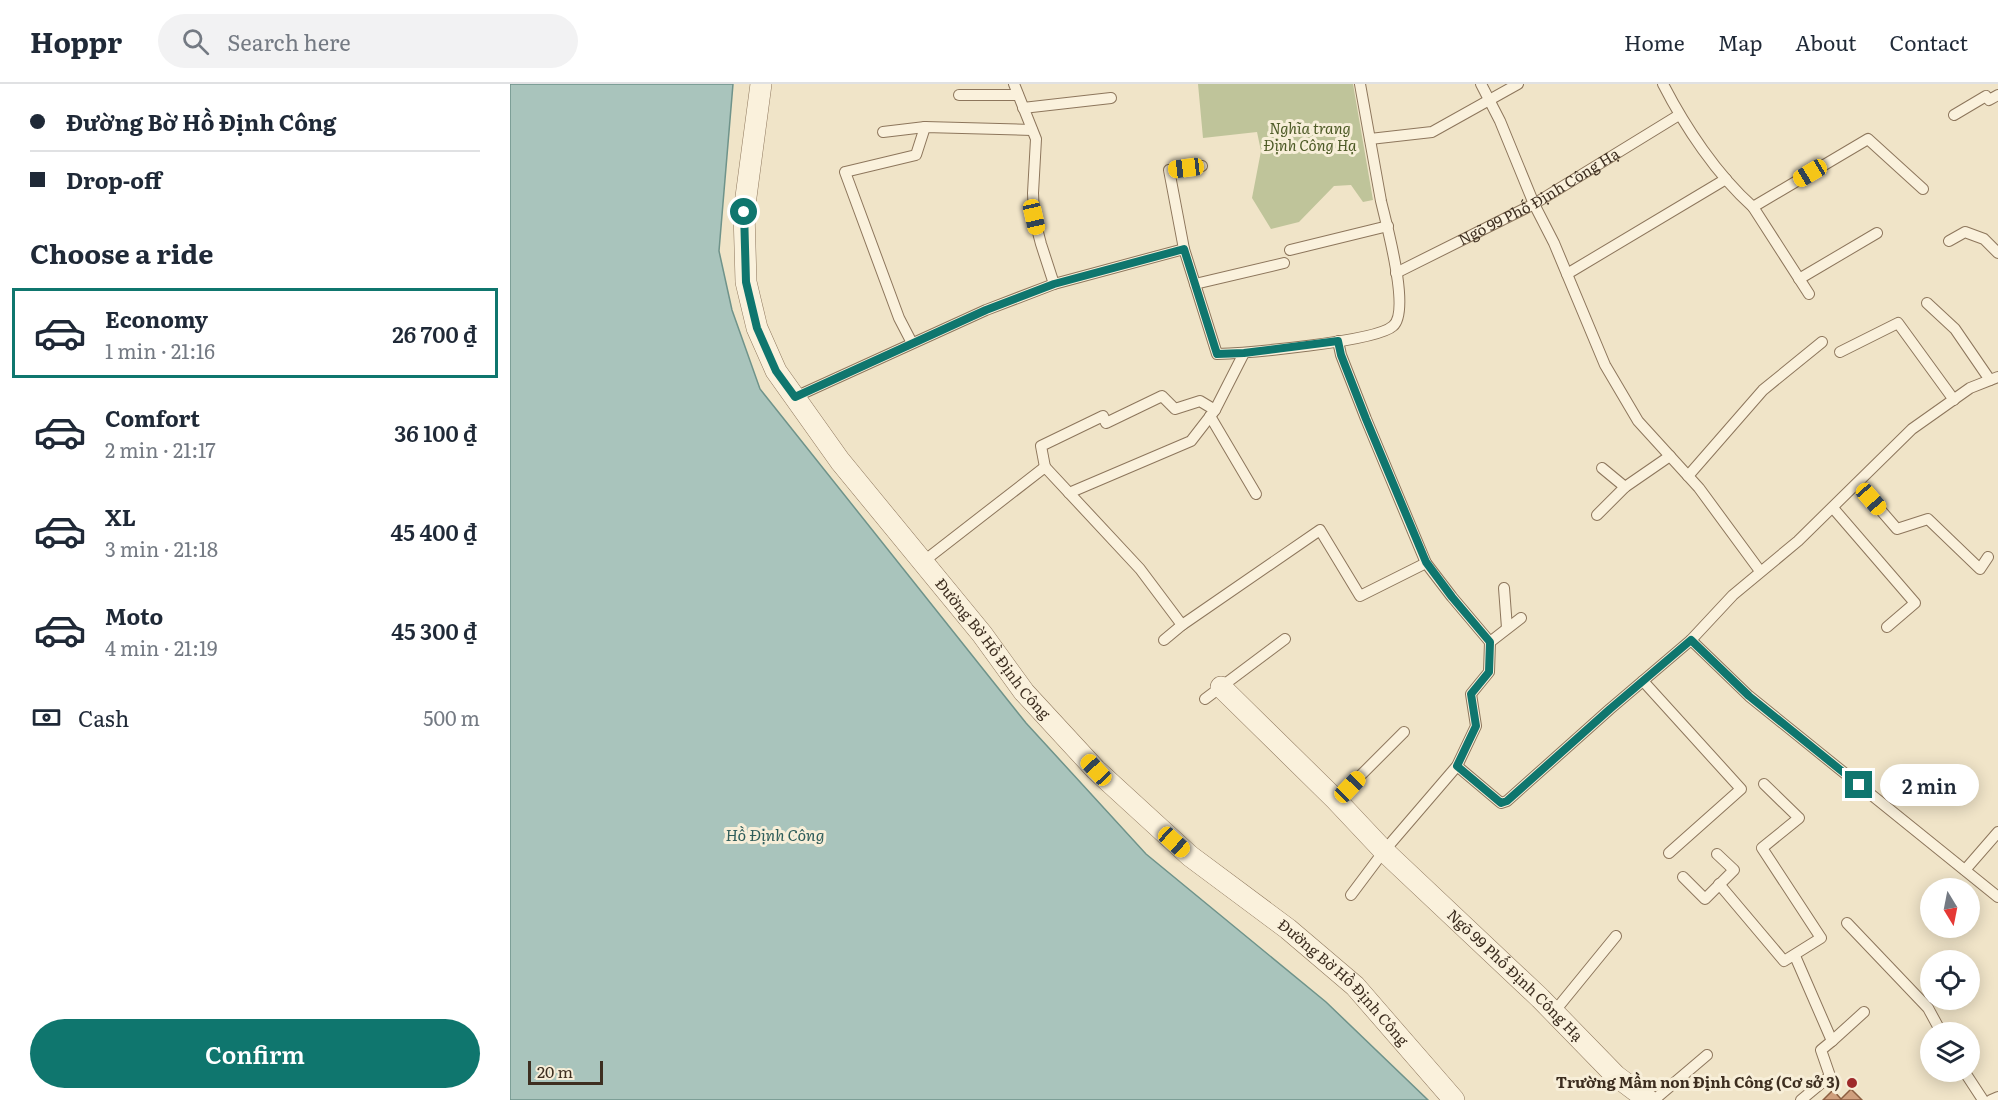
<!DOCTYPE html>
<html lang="en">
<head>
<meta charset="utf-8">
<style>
  body { margin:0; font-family:Literata,serif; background:#f2f2f3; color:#1f2937; height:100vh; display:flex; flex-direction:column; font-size:22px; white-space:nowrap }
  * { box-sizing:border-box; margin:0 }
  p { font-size:20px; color:#747a83 }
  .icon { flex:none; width:33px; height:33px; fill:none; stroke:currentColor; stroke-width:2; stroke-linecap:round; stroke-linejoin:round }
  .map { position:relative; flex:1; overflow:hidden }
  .panel { display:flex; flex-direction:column; background:#fff; width:510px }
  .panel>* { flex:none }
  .guide { display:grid; align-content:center; height:132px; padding:0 30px; background:#fff }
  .needle { width:39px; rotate:170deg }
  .tools { position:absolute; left:1410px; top:794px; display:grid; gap:12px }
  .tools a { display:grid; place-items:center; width:60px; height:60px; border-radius:50%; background:#fff; box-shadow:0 3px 15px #0003; font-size:30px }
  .scale { position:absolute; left:18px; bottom:15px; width:75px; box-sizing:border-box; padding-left:6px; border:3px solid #3d2e20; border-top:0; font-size:16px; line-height:21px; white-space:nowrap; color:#3d2e20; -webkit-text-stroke:4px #f7eed8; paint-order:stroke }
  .end { position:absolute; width:27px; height:27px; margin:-14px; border:8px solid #0f766e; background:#fff; box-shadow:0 0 0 3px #fff }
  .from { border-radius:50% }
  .bubble { position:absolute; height:42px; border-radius:21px; background:#fff; box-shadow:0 3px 15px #0003; font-size:20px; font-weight:600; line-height:42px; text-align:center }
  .car { position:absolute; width:18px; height:36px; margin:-18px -9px; border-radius:8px; box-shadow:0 0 4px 2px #0007; background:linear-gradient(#f5c518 24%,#345 0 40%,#f5c518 0 76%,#345 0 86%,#f5c518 0) }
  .guide b { display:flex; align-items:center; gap:21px; height:57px; font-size:22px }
  .guide b+b { border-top:2px solid #e0e1e3 }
  .guide i { width:15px; height:15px; background:#1f2937 }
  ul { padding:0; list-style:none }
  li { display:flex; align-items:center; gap:18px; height:90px; margin:0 12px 9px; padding:0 18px; border:3px solid transparent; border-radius:0px }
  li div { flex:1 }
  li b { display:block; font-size:22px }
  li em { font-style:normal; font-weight:600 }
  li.selected { border-color:#0f766e }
  li>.icon { width:54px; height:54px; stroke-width:1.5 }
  h2 { padding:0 30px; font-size:27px; line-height:72px }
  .pay { display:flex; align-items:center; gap:15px; height:66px; padding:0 30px; font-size:22px }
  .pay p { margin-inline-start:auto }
  .cta { display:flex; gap:12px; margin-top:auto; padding:12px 30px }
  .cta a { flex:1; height:69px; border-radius:36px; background:#0f766e; color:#fff; font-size:24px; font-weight:600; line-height:69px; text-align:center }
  header { display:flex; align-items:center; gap:36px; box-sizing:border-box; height:84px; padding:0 30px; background:#fff; border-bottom:2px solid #e0e1e3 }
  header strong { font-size:28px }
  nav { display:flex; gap:33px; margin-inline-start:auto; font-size:21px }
  .search { width:420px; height:54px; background:#f2f2f3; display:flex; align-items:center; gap:15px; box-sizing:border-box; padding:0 21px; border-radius:33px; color:#747a83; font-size:22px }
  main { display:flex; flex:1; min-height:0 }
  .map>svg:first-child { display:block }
  .cemetery { fill:#bfc49a }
  .water { fill:#a9c4bc; stroke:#6f938a; stroke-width:1.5 }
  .building { fill:#cf9f7d; stroke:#8d5f41; stroke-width:1.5 }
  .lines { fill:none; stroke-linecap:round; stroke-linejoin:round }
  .service-casing { stroke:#8d765c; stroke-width:12 }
  .minor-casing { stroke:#8d765c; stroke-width:22 }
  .service { stroke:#faf1dc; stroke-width:10 }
  .minor { stroke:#faf1dc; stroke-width:21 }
  .route { stroke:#0f766e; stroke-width:8 }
  .poi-dot { fill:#9e2a2b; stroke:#f7eed8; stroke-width:2 }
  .labels { text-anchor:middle; stroke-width:6; stroke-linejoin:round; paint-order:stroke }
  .park-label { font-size:15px; font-style:italic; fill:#4d5a26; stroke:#f7eed8 }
  .street-label { font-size:15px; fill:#3d2e20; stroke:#f7eed8 }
  .poi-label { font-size:15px; font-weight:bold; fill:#3d2e20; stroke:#f7eed8; text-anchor:end }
  .water-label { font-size:16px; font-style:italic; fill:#2f5d5a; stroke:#f7eed8 }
</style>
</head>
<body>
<header>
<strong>Hoppr</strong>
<div class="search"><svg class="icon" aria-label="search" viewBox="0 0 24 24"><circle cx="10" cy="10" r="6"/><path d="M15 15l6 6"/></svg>Search here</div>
<nav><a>Home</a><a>Map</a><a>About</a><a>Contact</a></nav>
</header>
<main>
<section class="panel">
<div class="guide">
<b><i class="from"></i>Đường Bờ Hồ Định Công</b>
<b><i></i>Drop-off</b>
</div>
<h2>Choose a ride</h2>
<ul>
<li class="selected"><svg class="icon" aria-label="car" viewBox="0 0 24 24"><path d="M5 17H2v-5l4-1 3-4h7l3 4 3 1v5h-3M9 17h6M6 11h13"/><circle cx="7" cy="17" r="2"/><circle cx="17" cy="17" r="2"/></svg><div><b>Economy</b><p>1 min · 21:16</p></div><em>26 700 ₫</em></li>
<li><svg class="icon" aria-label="car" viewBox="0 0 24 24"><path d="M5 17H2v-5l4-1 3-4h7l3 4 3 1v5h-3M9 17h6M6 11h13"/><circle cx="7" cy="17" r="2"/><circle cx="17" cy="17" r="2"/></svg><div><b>Comfort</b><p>2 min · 21:17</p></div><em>36 100 ₫</em></li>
<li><svg class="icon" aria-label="car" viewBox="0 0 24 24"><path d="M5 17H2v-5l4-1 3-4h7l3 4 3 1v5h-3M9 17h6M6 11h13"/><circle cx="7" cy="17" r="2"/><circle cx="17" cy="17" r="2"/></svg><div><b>XL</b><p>3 min · 21:18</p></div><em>45 400 ₫</em></li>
<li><svg class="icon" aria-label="car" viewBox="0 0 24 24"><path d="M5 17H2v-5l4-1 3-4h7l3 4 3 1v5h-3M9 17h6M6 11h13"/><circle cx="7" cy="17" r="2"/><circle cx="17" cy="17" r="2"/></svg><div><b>Moto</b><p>4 min · 21:19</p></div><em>45 300 ₫</em></li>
</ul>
<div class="pay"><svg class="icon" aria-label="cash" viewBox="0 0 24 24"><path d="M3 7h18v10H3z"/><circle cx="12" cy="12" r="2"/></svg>Cash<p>500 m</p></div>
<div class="cta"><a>Confirm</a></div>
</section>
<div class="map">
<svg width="1488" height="1016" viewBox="0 0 1488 1016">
  <rect width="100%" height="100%" fill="#f0e4c8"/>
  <path class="cemetery" d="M688,0H843L863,116L853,118L841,101L824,102L789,138L761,145L742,114L751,67L747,48L693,54Z"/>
  <path class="water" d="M0,0H223L209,167L222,226L250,305L516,639L636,770L816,918L918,1016H0Z"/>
  <path class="building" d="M1341,1005L1352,1016H1313L1323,1006L1331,1015Z"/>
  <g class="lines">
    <g class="service-casing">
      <g id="service">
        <path d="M504,0L526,55L523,109L524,133L531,160L544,200"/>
        <path d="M971,0L990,37L1024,120L1044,159L1095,281L1128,337L1189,404L1250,487"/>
        <path d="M1153,0C1175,43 1207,91 1243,123L1358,55L1413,105"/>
        <path d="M449,11H508"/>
        <path d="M513,24L601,14"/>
        <path d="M1444,31L1476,12L1479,16L1488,11"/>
        <path d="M373,48L415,43"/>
        <path d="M860,55L922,48L1008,0"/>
        <path d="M1243,123L1299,210"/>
        <path d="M1439,157L1455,148L1474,155L1488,169"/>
        <path d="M674,165L659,86L692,82"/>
        <path d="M780,166L878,142"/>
        <path id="s1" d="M886,189L1024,120L1169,31"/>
        <path d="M1057,190L1216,95"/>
        <path d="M1289,195L1367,149"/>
        <path d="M685,200L774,179"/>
        <path d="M1417,219L1445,245L1480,296"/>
        <path d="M828,257L831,271L856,335L916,479L942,513L980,558L979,588L961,610L966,642L947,682L874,767L841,811"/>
        <path d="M402,259L389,234L335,88L406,71L415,43L522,46"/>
        <path d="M1330,268L1388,239L1444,316"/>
        <path d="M285,313L476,226L544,200L674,165L707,270C735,269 866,258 883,242C901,227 876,139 871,117C864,78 857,39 850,0"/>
        <path d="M700,332L746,410"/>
        <path d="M535,383L531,362L593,332L596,339L652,312L665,325L690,317L705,326"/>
        <path d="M1092,384L1115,403"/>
        <path d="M1178,392L1253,306L1312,258"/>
        <path d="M1348,400L1387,445L1418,435L1470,485L1478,473"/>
        <path d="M559,409L681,357L705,326L734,269"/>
        <path d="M1323,424L1405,519L1377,543"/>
        <path d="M1087,431L1115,403L1160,372"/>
        <path d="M414,477L535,383L630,485L672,541L810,446L850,512L916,479"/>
        <path d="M994,504L997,544"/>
        <path d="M654,556L672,541"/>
        <path d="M1181,556L1239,612L1488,813"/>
        <path d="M980,558L1011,534"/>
        <path d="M1133,597L1231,705L1159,769"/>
        <path d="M695,615L775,555"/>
        <path d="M947,682L991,719L997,717L1100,625L1181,556L1223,511L1288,457L1402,345L1460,304L1488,293"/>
        <path d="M826,716L894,648"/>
        <path d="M1455,786L1488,748"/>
        <path d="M1173,793L1195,815L1224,786L1207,770"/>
        <path d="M1209,800L1274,877L1311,854L1252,764L1289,734L1254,700"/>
        <path d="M1337,839L1418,924L1431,948"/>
        <path d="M1285,872L1322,957L1311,966L1320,992L1291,1016"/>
        <path d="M1044,928L1106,852"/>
        <path d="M1322,957L1354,928"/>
        <path d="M1454,987L1473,1016"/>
        <path d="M1144,1016L1197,971"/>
        <path d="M1481,1016L1488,1013"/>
      </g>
    </g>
    <g class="minor-casing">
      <g id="minor">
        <path id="s2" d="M251,0L234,128L236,198L247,244L266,287L330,377L472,550L514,608L586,686L680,772L778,845L845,902L944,1016"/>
        <path id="s3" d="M711,603L826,716L874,767L1030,914L1106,992L1138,1016"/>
      </g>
    </g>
    <use href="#service" class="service"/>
    <use href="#minor" class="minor"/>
  </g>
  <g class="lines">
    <path class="route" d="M234,128L236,198L247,244L266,287L285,313L476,226L544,200L674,165L707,270L734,269L828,257L831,271L856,335L916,478L942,513L980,558L979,588L961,610L966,642L947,682L991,719L997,717L1100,625L1181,556L1239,612L1349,701"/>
  </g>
  <circle class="poi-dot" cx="1342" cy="999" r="6"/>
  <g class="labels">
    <g class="park-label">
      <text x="800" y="50">Nghĩa trang<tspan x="800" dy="17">Định Công Hạ</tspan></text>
    </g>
    <g class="street-label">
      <text dy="5" stroke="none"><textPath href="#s1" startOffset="162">Ngõ 99 Phố Định Công Hạ</textPath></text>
      <text dy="5" stroke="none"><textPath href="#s2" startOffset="646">Đường Bờ Hồ Định Công</textPath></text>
      <text dy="5" stroke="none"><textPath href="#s3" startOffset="412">Ngõ 99 Phố Định Công Hạ</textPath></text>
      <text dy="5" stroke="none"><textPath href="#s2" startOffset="1132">Đường Bờ Hồ Định Công</textPath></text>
    </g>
    <g class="poi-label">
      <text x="1330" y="1004">Trường Mầm non Định Công (Cơ sở 3)</text>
    </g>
    <g class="water-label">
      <text x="265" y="757">Hồ Định Công</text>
    </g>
  </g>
</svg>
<div class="tools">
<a><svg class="needle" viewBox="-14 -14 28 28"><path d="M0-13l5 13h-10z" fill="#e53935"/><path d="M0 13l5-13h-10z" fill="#747a83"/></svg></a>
<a><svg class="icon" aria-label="locate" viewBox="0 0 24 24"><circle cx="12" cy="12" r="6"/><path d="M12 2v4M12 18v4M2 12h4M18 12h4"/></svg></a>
<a><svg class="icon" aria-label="layers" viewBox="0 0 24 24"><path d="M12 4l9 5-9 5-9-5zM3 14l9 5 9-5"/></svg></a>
</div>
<div class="scale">20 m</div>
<i class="end from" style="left:234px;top:128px"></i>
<i class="end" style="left:1349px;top:701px"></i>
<div class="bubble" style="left:1370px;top:680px;width:99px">2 min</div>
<i class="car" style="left:676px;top:84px;rotate:263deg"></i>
<i class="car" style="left:1300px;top:89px;rotate:239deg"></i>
<i class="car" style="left:524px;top:133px;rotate:167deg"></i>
<i class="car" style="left:1361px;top:415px;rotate:139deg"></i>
<i class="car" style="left:586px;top:686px;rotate:317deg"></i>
<i class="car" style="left:840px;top:703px;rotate:44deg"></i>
<i class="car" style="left:664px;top:758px;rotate:132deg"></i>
</div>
</main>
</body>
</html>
